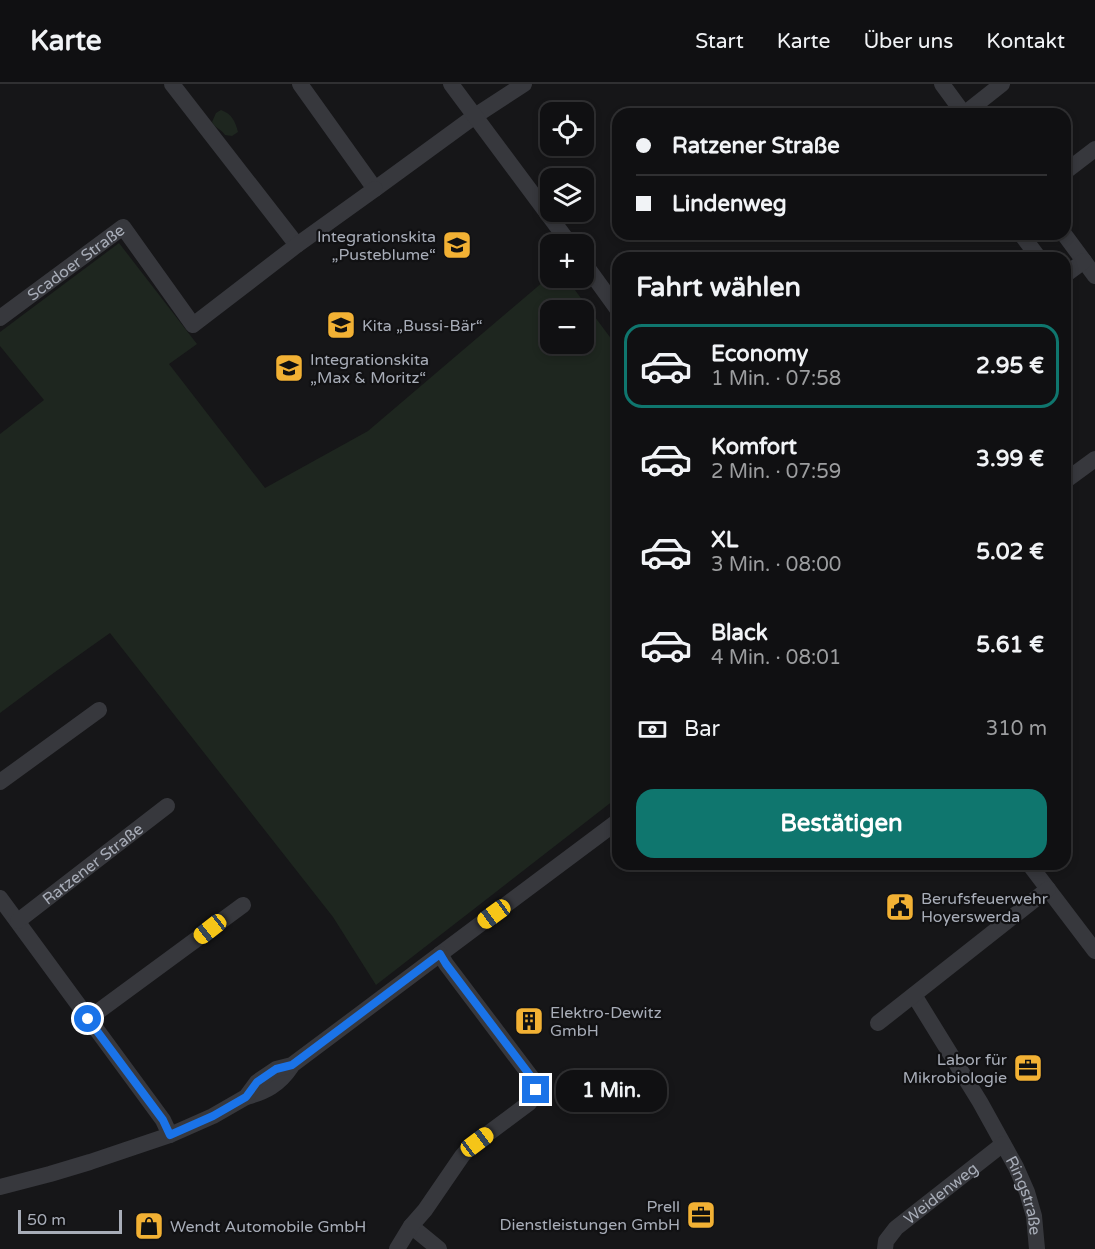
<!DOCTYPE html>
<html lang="de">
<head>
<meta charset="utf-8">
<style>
  body { margin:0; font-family:"Varela Round",sans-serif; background:#1e1e20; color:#f1f3f6; height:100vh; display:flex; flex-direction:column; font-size:22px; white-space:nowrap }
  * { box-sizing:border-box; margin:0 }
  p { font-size:20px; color:#9c9d9f }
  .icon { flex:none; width:33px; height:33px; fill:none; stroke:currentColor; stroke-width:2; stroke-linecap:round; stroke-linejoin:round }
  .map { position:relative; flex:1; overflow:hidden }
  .panel { position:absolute; left:612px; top:168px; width:459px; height:618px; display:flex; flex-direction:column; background:#101012; border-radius:18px; box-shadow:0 3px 9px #0003,0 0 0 2px #303032 }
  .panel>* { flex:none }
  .top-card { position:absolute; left:612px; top:24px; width:459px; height:132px; border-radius:18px; box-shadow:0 3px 9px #0003,0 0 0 2px #303032; display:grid; align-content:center; height:132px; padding:0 24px; background:#101012 }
  .buttons { position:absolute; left:540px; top:18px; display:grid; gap:12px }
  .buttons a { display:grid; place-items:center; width:54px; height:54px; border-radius:12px; background:#101012; box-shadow:0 3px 9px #0003,0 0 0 2px #303032; font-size:30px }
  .scale { position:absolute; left:18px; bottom:15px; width:104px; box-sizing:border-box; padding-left:6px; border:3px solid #a8adb8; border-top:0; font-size:16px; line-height:21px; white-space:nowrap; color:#a8adb8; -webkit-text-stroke:4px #111113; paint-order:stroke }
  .end { position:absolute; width:27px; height:27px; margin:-14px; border:8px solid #1a73e8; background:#fff; box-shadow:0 0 0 3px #fff }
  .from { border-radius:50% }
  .bubble { position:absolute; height:42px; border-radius:18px; background:#101012; box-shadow:0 3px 9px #0003,0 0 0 2px #303032; font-size:20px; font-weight:800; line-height:42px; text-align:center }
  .car { position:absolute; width:18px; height:36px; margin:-18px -9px; border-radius:8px; box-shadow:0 0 4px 2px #0007; background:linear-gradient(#f5c518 24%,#345 0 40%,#f5c518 0 76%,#345 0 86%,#f5c518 0) }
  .top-card b { display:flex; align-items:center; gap:21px; height:57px; font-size:22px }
  .top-card b+b { border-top:2px solid #303032 }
  .top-card i { width:15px; height:15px; background:#f1f3f6 }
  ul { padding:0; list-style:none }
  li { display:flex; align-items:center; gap:18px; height:84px; margin:0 12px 9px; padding:0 12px; border:3px solid transparent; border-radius:18px }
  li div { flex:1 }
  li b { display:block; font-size:22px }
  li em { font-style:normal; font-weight:800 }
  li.current { border-color:#0f766e }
  li>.icon { width:54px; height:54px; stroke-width:1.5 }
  h2 { padding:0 24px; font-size:27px; line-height:72px }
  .pay { display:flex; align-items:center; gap:15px; height:66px; padding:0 24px; font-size:22px }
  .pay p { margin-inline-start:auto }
  .button { display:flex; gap:12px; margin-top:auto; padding:12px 24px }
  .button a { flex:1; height:69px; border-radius:18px; background:#0f766e; color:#fff; font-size:24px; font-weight:800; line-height:69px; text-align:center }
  header { display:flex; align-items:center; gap:36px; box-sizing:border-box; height:84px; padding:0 30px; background:#101012; border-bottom:2px solid #303032 }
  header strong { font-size:28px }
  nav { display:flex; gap:33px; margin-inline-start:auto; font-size:21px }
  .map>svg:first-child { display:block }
  .green { fill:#1e261f; fill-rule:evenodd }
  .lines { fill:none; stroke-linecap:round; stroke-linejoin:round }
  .minor { stroke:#37383d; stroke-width:16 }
  .route { stroke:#1a73e8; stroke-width:8 }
  .labels { text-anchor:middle; stroke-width:4.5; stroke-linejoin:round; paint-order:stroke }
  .poi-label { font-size:16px; fill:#a8adb8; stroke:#111113; text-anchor:start }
  .street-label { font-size:16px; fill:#a8adb8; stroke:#111113 }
</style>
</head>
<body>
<header>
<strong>Karte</strong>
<nav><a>Start</a><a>Karte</a><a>Über uns</a><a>Kontakt</a></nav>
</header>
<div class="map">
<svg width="1095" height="1165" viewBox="0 0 1095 1165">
  <rect width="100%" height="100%" fill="#161618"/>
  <path class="green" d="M221,26C232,30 235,37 238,48L232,52L225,51C221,45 215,44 212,38L216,29Z
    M119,159L197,260L169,280L265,404L368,347L550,192V194H566L618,264V713L376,901L333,833L110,549L55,588L0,629V350L44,316L0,262V248ZM550,226H584V260H550Z"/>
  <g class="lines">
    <g class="minor">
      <path d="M172,0L297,161"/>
      <path d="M300,0L375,105L475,32L524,0"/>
      <path d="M451,0L570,160"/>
      <path d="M942,0L964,30"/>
      <path d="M964,30L1002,0"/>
      <path d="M1065,88L1095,65"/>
      <path d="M1021,150L1039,174"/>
      <path d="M1064,150L1095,192"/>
      <path d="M584,179L618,226"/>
      <path d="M1065,191L1084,177"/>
      <path id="s1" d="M0,234L123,143L193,241L297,161L375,105"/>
      <path d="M1065,397L1095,375"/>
      <path d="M0,698L99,626"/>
      <path d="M1029,780L1095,867"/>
      <path d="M0,814L163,1036L170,1051"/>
      <path id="s2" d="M18,837L167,722"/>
      <path id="s3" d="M914,911L980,1018L1016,1083L1027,1108L1034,1132L1037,1165"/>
      <path d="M88,935L243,821"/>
      <path d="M878,939L1048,805"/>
      <path d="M246,1013C265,1008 279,1001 291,983"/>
      <path d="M0,1103L50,1090L90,1078L170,1051L213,1032L246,1013L257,998L276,985L292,981L618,737"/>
      <path d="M411,1142L439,1165"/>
      <path d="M397,1165L411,1142L425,1126L462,1072L470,1063L529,1019C535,1012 536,1007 535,998L446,880L440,870"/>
      <path id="s4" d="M885,1165L886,1157L896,1144L1003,1060"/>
    </g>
  </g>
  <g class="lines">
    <path class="route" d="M88,935L163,1036L170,1051L213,1032L246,1013L257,998L276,985L292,981L440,870L446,880L535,998L536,1006"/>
  </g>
  <defs>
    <g id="school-square" transform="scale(1.5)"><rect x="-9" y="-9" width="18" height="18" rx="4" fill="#f2b134" stroke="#111113"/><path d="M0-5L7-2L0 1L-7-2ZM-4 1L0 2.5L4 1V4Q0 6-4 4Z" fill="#111"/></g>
    <g id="civic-square" transform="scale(1.5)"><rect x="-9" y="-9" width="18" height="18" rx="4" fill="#f2b134" stroke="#111113"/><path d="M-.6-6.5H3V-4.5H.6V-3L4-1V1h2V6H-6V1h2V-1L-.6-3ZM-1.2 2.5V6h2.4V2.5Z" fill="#111"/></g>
    <g id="building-square" transform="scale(1.5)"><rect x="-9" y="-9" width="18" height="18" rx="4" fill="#f2b134" stroke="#111113"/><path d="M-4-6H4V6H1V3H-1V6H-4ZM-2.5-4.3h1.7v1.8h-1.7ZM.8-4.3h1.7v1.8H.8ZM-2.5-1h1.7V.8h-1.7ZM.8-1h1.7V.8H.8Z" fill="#111"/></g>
    <g id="office-square" transform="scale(1.5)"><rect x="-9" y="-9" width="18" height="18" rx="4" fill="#f2b134" stroke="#111113"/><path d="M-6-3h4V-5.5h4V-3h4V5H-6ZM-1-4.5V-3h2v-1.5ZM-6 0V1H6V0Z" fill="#111"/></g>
    <g id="shop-square" transform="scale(1.5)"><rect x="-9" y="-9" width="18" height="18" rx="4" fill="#f2b134" stroke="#111113"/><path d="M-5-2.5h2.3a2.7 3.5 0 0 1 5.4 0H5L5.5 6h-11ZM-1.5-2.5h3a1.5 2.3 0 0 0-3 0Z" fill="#111"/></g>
  </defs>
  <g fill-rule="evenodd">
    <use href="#school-square" x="457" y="161"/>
    <use href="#school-square" x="341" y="241"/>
    <use href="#school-square" x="289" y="284"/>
    <use href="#civic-square" x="900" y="823"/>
    <use href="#building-square" x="529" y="937"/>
    <use href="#office-square" x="1028" y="984"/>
    <use href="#office-square" x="701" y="1131"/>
    <use href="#shop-square" x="149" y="1142"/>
  </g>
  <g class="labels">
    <g class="poi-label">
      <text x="436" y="158" text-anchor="end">Integrationskita<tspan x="436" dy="18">„Pusteblume“</tspan></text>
      <text x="362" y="247">Kita „Bussi-Bär“</text>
      <text x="310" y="281">Integrationskita<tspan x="310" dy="18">„Max &amp; Moritz“</tspan></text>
      <text x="921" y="820">Berufsfeuerwehr<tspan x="921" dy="18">Hoyerswerda</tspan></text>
      <text x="550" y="934">Elektro-Dewitz<tspan x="550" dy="18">GmbH</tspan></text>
      <text x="1007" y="981" text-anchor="end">Labor für<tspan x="1007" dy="18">Mikrobiologie</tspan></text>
      <text x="680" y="1128" text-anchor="end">Prell<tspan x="680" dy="18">Dienstleistungen GmbH</tspan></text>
      <text x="170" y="1148">Wendt Automobile GmbH</text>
    </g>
    <g class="street-label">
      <text dy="6" stroke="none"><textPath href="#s1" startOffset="94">Scadoer Straße</textPath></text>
      <text dy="6" stroke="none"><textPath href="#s2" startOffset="94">Ratzener Straße</textPath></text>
      <text dy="6" stroke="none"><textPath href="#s4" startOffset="81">Weidenweg</textPath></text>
      <text dy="6" stroke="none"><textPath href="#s3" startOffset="230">Ringstraße</textPath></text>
    </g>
  </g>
</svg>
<div class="buttons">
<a><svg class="icon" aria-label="locate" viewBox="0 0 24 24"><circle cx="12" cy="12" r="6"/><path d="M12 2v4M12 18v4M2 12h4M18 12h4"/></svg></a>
<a><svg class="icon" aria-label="layers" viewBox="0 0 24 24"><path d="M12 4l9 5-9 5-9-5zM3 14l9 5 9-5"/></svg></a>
<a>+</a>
<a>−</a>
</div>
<div class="scale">50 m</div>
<i class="end from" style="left:88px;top:935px"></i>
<i class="end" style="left:536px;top:1006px"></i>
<div class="bubble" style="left:556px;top:986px;width:111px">1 Min.</div>
<i class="car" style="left:494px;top:830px;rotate:234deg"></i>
<i class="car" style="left:210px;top:845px;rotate:232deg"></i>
<i class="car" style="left:477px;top:1058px;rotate:53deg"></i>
<div class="top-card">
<b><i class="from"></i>Ratzener Straße</b>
<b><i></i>Lindenweg</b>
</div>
<section class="panel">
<h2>Fahrt wählen</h2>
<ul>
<li class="current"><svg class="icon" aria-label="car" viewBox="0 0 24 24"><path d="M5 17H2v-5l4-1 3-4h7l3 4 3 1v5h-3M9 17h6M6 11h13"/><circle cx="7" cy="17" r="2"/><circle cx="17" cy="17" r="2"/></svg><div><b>Economy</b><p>1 Min. · 07:58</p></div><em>2.95 €</em></li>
<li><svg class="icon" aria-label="car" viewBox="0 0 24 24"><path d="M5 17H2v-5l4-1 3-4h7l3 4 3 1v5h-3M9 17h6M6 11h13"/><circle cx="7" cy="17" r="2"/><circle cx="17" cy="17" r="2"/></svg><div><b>Komfort</b><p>2 Min. · 07:59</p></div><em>3.99 €</em></li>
<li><svg class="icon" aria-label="car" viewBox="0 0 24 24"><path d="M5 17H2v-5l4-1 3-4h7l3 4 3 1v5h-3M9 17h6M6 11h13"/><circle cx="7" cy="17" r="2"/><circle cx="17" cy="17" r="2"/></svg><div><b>XL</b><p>3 Min. · 08:00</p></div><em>5.02 €</em></li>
<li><svg class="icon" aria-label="car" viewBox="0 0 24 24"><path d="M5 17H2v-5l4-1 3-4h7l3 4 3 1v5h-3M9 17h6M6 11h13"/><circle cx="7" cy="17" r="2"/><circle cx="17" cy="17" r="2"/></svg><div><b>Black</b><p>4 Min. · 08:01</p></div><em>5.61 €</em></li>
</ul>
<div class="pay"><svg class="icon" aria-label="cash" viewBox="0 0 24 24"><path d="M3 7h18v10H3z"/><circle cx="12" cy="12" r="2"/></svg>Bar<p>310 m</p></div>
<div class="button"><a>Bestätigen</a></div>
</section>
</div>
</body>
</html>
